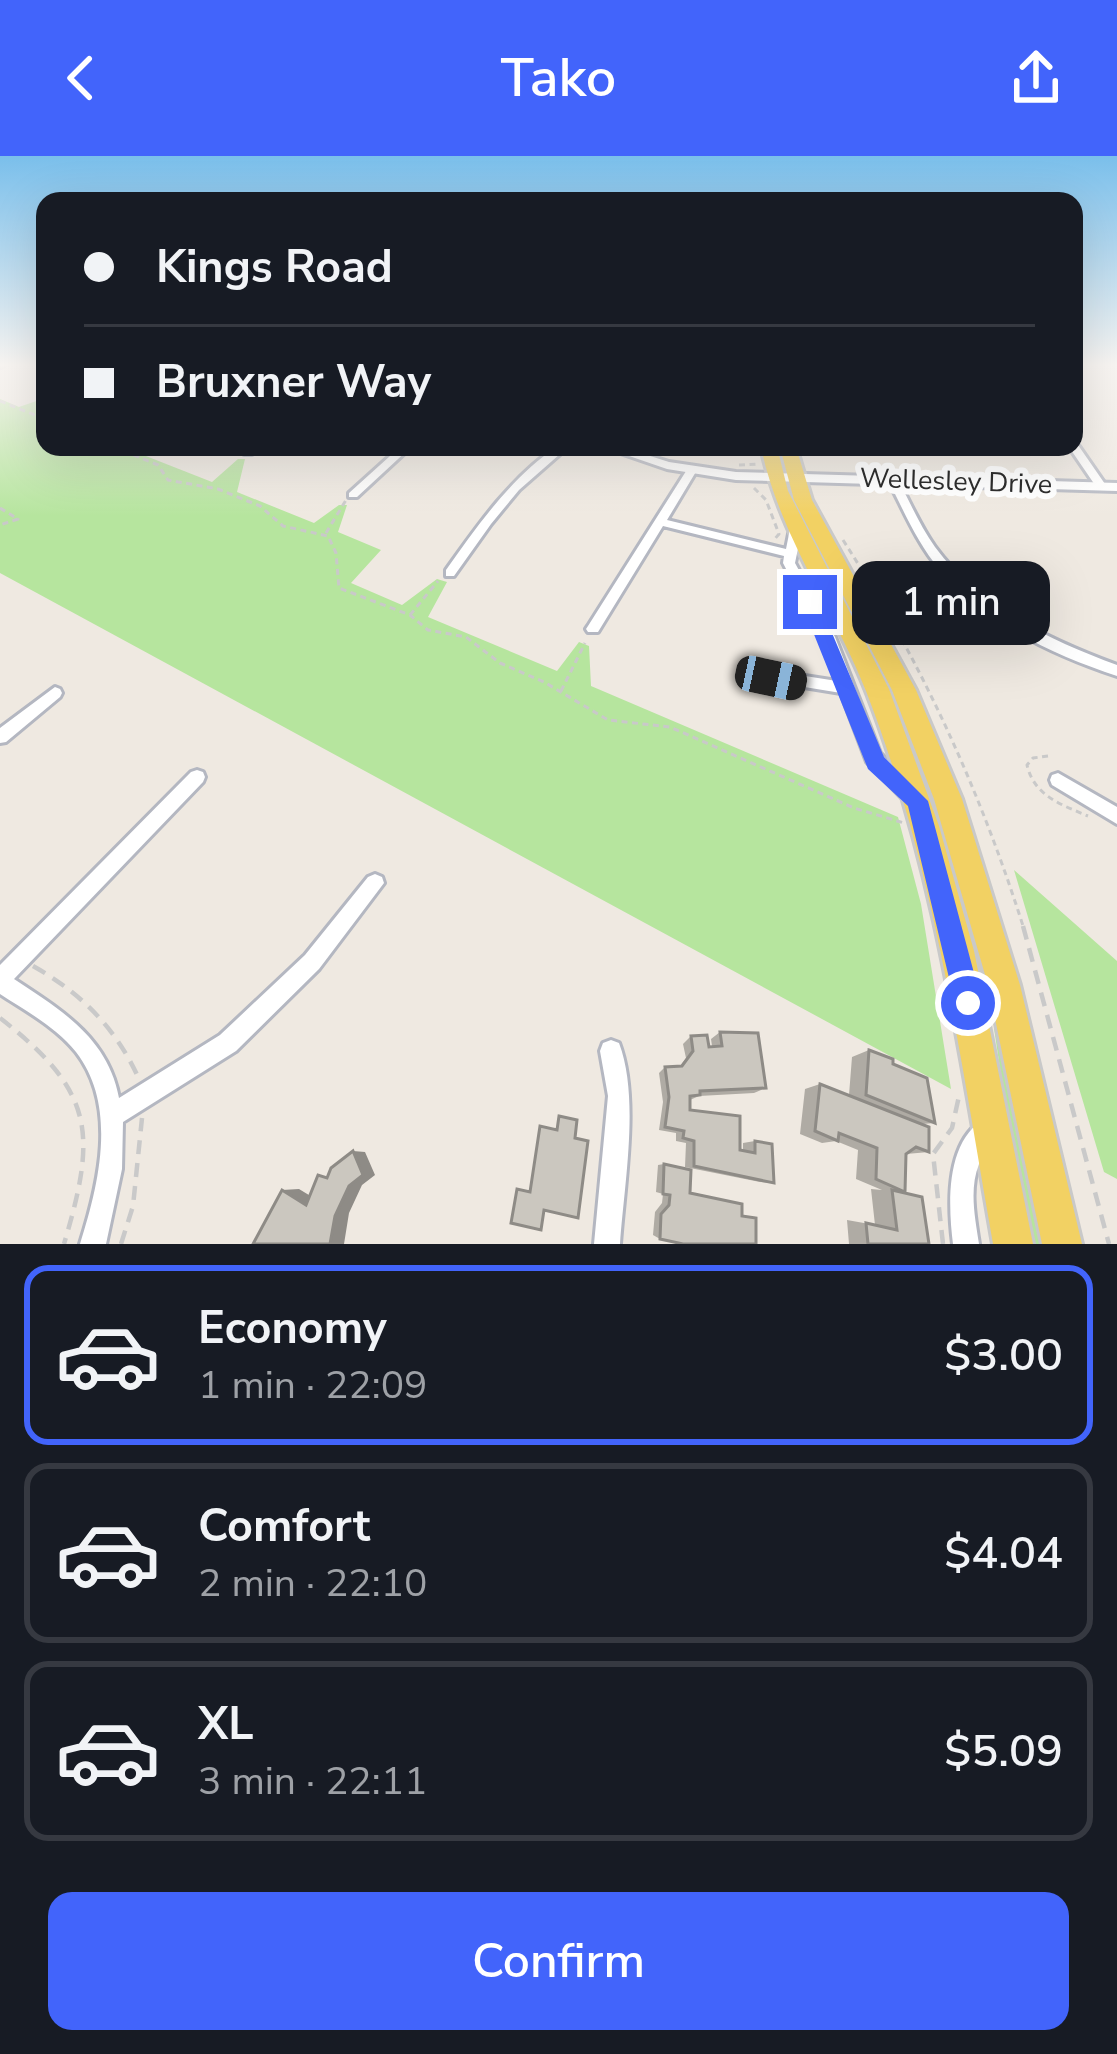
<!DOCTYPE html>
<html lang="en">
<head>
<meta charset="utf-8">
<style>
  body { margin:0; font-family:"Nunito Sans",sans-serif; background:#20242c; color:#f1f3f6; height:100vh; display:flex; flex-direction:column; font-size:45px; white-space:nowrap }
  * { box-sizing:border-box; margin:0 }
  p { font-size:39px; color:#9ea1a6 }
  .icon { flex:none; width:66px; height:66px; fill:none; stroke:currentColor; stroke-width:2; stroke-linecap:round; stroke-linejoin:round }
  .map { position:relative; height:1088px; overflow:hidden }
  .sheet { display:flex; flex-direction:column; background:#171b24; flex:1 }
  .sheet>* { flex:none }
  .hud { position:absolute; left:36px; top:36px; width:1047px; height:264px; border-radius:24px; box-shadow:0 12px 48px #0002; display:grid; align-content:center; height:264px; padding:0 48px; background:#171b24 }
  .end { position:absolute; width:54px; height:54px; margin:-27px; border:15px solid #4264fb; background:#fff; box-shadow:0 0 0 6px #fff }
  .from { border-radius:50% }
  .bubble { position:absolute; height:84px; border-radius:24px; background:#171b24; box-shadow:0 12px 48px #0002; font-size:39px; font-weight:600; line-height:84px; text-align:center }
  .car { position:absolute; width:36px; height:72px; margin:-36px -18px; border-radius:15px; box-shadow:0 0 9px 3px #0007; background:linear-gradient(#222 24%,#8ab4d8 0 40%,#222 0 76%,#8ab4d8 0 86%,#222 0) }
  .hud b { display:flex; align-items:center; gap:42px; height:114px; font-size:45px }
  .hud b+b { border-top:3px solid #363941 }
  .hud i { width:30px; height:30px; background:#f1f3f6 }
  ul { padding:21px 0 0; list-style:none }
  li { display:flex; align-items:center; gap:36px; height:180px; margin:0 24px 18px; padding:0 24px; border:6px solid #363941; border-radius:24px }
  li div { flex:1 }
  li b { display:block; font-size:45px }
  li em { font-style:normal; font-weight:600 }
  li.on { border-color:#4264fb }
  li>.icon { width:108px; height:108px; stroke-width:1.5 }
  .action { display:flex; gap:24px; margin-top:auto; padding:24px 48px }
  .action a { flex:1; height:138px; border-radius:24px; background:#4264fb; color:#fff; font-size:48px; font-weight:600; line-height:138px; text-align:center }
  header { display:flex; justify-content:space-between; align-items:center; height:156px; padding:0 48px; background:#4264fb; color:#fff; font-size:54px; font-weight:600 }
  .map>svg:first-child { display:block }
  .green { fill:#b6e59e }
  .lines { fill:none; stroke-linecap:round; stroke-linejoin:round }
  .minor-casing { stroke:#b4b7c1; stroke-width:6 }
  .tertiary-casing { stroke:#b4b7c1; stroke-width:6 }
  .primary-casing { stroke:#c9c9c9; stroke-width:6 }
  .path-far1 { stroke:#c9c9c9; stroke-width:3; stroke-dasharray:6 4.5; stroke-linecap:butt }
  .path { stroke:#c9c9c9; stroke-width:4.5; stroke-dasharray:14 9; stroke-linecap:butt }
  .minor { fill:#fff; fill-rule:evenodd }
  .tertiary { fill:#fff; fill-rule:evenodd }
  .primary { fill:#f2d163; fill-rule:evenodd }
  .wall { fill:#afaba4 }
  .shaded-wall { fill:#8e8b86 }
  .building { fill:#cbc7bf; stroke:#8e8b86; stroke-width:3 }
  .route { fill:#4264fb }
  .labels { text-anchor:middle; stroke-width:12; stroke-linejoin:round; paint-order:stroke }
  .far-street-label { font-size:27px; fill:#2e2e2e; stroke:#fff }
</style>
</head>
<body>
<header><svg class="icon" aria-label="back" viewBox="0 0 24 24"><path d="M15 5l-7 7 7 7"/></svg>Tako<svg class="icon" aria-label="share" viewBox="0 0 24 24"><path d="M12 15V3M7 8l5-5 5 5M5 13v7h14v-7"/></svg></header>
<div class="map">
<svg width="1117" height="1088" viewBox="0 0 1117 1088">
  <rect width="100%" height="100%" fill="#efe9e1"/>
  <path class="green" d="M45,242V250L36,256L45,260V291H123L212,326L238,303H245L237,336L314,367L339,349H347L338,376L381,394L351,427L402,449L437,423L447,426L428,461L557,515L579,486L589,490L591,530L898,661L921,748L951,933L0,417V243L19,251Z
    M1014,714L1117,805V1023L1104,1016Z
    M994,872L1004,874L1049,1088H1026Z"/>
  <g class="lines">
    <g class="minor-casing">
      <path id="minor" d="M1074,288L1078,289L1105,328V332H1097L1069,291H1074Z
        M249,291H261L252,298H244L243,296Z
        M400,291H411L357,341H349V337Z
        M556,291H568L519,334L491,368L454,420H446V414C478,369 510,323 556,291Z
        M688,312L697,314L667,364L786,393L790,373L792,370H800L802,373L795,407L835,481L880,597L921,639L923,644L921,649L915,652L909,649L867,606L841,537L749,522L747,518L754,512L837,525L821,481L783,407L784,400L663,370L598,476H588L586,473L588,470Z
        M893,321L898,324C910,346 920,370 935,391C979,451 1049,484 1117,509V520C1054,499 984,467 940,414C917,387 904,355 888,324Z
        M55,531L60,533L62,537L60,541L6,586L0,587V572Z
        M197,614L203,616L205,621L203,626L14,823C61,854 108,882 119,942L220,879L305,799L368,721L375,718L382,721L384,727L319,813L236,895L123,966L122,1013L106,1088H80C99,1028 118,950 76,896C56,871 26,855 0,838V809L191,616Z
        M1058,617L1117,651V668L1052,629L1050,624L1052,619Z
        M611,884L619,887C640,942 624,1029 620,1088H594L608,940L600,895L603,887Z
        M988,961L996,965L1000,973C994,985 984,995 979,1008C969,1033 975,1062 979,1088H953C948,1048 945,982 988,961Z"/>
    </g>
    <g class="tertiary-casing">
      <path id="tertiary" d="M0,208H6L0,211Z
        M603,291H622L669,306L736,316L1117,327V335L736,324L667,313Z"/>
    </g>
    <g class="primary-casing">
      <path id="primary" d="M761,291H777L788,335L889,533L939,670L974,795L1033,1088H993C960,901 935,712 866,535C833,452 779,378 761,291Z
        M780,291H796L812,344L916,534L962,643L1020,829L1082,1088H1042L988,829L934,643L892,534L794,344Z"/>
    </g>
    <path class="path-far1" d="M0,245L45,263
      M114,291L158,309L168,324L218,333L260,350L283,370L328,380L336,397L339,432L410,459L428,474L466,481L500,507L544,526L608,564L670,571L854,652L904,667
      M739,309L758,308
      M754,332L766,344L779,378L773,385
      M0,352L18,363L0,369
      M326,377L346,344
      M843,384C922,507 980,634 1024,773
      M410,459L438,425
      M561,535L585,487
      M1048,600L1033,602L1027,609C1034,640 1062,649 1088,660"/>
    <path class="path" d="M1023,770L1109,1088
      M33,810C81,837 116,872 139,923
      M0,862C95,936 97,977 64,1088
      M121,1088L133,1050L142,962
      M943,1088L933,998L952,972L959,940"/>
    <use href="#minor" class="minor"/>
    <use href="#tertiary" class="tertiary"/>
    <use href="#primary" class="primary"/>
  </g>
  <path class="wall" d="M720,876L766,932L754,937L699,940L690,944V954L740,994L743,995V987L755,985L774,1027L760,1026L685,1011L686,987L676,985V977L659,974L663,946L659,917L665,911L680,910L686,902L683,888L691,880L709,891L712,890L711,883Z
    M869,894L893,908L935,967L922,968L929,996L906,998L905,1036L896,1035L929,1088H849L847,1064L875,1069L871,1033L882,1034L856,1023L858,994L836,985L822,987L800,978L805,933L820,928L849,939L852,901Z
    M664,1008L691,1014L660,1083L653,1079L655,1056L662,1047L663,1038L656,1036L658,1009Z"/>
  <path class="shaded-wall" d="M353,995L365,996L375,1019L362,1029L349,1057L344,1088H330L335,1060Z
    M299,1033L322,1047L306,1049L282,1034Z"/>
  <path class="building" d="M720,876L758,877L766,932L700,935V939L690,940V954L740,960V994L755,997V985L772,988L774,1027L694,1010V985L683,982L684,975L665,971L669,941L665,911L682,910L693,895L691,880L707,879L709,891L722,890Z
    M869,894L893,903V908L927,922L935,967L866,939Z
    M820,928L929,971V996L916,991L906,998L905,1036L876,1023L877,992L839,977L838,985L815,975Z
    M559,960L577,964L575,982L588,985L578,1062L544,1054L541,1074L511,1067L517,1033L530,1036L540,970L557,974Z
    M353,995L363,1019L349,1030L335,1060L330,1088H253L282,1034L306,1049L318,1019L327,1022L331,1012Z
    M664,1008L691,1014L690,1037L742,1048V1060L756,1062V1088H683L660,1083L661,1058L669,1049L670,1039L663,1038Z
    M892,1034L922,1041L929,1088H868L866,1067L897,1074Z"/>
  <linearGradient id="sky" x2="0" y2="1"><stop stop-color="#7abfeb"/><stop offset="0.58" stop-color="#f8f5f2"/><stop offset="1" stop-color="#f8f5f2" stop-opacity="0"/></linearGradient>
  <rect width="1117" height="360" fill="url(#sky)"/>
  <path class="route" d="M810,441L819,446L884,601L928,645L982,847L978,857L968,861L959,857L955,847L908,650L868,613L801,446Z"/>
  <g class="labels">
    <g class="far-street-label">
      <text transform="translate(956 325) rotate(2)" y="9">Wellesley Drive</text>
    </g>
  </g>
</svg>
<i class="end from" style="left:968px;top:847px"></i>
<i class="end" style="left:810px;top:446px"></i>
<div class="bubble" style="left:852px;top:405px;width:198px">1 min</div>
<i class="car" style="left:771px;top:522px;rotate:102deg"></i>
<div class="hud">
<b><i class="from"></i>Kings Road</b>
<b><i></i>Bruxner Way</b>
</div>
</div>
<section class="sheet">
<ul>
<li class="on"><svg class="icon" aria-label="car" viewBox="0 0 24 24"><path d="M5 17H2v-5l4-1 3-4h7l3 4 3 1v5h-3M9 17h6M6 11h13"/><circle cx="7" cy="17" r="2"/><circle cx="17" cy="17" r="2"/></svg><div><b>Economy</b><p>1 min · 22:09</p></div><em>$3.00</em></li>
<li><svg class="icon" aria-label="car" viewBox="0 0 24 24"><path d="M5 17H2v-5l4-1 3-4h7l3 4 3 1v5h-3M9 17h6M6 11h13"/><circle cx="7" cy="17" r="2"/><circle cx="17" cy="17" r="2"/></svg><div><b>Comfort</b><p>2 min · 22:10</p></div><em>$4.04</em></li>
<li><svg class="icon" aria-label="car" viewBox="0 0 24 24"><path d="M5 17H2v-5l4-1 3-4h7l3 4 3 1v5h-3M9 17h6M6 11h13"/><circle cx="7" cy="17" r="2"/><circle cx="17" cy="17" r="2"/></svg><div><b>XL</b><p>3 min · 22:11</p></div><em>$5.09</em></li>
</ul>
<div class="action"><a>Confirm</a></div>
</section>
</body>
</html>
